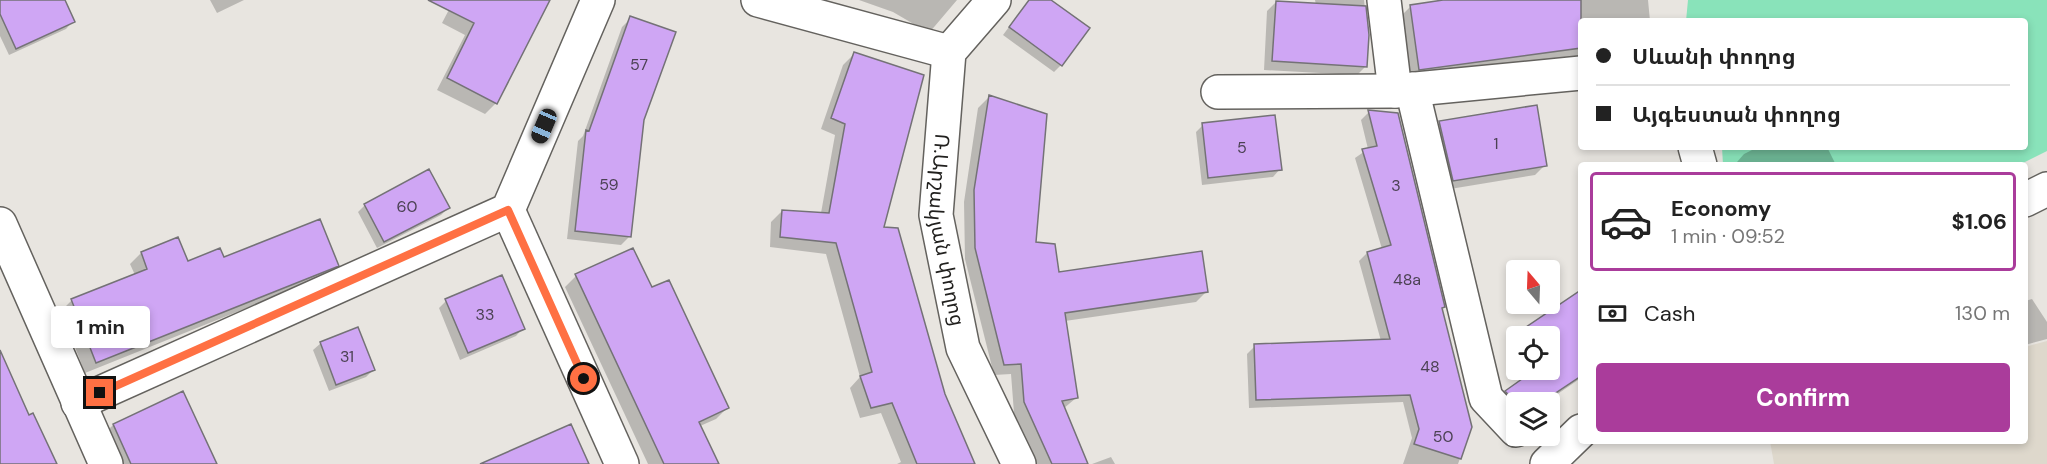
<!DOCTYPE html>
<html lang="en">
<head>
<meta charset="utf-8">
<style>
  body { margin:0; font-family:"DM Sans","Noto Sans Armenian",sans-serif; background:#f6f6f6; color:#222; height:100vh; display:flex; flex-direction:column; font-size:22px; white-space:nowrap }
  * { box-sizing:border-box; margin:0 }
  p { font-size:20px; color:#767676 }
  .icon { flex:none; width:33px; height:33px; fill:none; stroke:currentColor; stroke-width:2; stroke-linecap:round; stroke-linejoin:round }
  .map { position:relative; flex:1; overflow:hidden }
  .sheet { position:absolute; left:1578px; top:162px; width:450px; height:282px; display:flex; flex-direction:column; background:#fff; border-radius:6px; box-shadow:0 3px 9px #0003 }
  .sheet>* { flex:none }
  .top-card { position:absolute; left:1578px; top:18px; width:450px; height:132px; border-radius:6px; box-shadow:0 3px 9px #0003; display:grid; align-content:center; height:132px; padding:0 18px; background:#fff }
  .needle { width:39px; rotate:341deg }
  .buttons { position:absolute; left:1506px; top:260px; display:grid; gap:12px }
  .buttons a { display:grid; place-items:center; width:54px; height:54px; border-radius:6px; background:#fff; box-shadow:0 3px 9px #0003; font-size:30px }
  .end { position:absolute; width:27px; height:27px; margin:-14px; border:8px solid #ff7043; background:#111; box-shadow:0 0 0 3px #111 }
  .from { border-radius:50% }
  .bubble { position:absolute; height:42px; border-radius:6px; background:#fff; box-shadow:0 3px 9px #0003; font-size:20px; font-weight:700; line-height:42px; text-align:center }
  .car { position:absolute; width:18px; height:36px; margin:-18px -9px; border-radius:8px; box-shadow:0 0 4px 2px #0007; background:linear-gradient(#222 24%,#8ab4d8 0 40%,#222 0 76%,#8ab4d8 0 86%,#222 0) }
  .top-card b { display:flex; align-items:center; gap:21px; height:57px; font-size:22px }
  .top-card b+b { border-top:2px solid #e0e0e0 }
  .top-card i { width:15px; height:15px; background:#222 }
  ul { padding:10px 0 0; list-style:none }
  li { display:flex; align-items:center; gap:18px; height:99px; margin:0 12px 9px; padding:0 6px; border:3px solid transparent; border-radius:6px }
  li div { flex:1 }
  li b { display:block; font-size:22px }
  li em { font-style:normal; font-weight:700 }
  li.active { border-color:#aa3c9b }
  li>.icon { width:54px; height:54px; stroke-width:1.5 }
  .pay { display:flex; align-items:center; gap:15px; height:66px; padding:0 18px; font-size:22px }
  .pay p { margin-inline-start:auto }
  .button { display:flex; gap:12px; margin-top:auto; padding:12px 18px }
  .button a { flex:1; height:69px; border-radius:6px; background:#aa3c9b; color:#fff; font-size:24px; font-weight:700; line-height:69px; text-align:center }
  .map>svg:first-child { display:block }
  .built { fill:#ded8cc }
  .green { fill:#89e3ba }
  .shadow { fill:#0003 }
  .building { fill:#cfa6f4; stroke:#747276; stroke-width:1.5 }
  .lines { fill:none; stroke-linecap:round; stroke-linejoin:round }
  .street-casing { stroke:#64625e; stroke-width:36 }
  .street { stroke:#fff; stroke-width:33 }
  .route { stroke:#ff7043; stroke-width:8 }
  .labels { text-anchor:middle; stroke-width:4.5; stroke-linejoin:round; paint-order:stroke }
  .number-label { font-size:16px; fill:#4c4254 }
  .street-label { font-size:20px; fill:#21201e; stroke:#f5f2ee }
</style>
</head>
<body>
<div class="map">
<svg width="2047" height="464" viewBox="0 0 2047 464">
  <rect width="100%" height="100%" fill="#e8e5e0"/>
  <path class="built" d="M2047,341V464H1774L1770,441H2025V347Z"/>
  <path class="green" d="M1688,0H2047V151L2019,165H1723L1722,147H2025V21H1686Z"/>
  <path class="shadow" d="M14,0H63L73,21L66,29L9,55L0,36V6Z
    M210,0H244L217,13Z
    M454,0H549L496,103L485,114L437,90L465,35L442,23Z
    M859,0H957L929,33L893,12Z
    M1029,0H1048L1061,65L1054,72L1003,35Z
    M1315,0H1364L1368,35L1366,66L1357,75L1264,70L1267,11L1276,2L1316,5Z
    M1453,0H1648L1650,21H1581V56L1408,80L1400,17L1411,6Z
    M631,18L643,120L629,237L621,245L567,239L578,141L583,136L622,27Z
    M854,54L882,228L943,395L974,464H897L901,462L881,413L860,418L850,388L860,377L826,254L770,247L771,222L782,211L821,213L835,135L821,129L843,65Z
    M989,97L1034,244L1058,274L1206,292L1196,302L1065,321L1076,398L1063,409L1086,464H1036L1014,413L1011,374L994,375L965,259L964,202L978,108Z
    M1369,112L1443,307L1440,310L1471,427L1458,464H1403L1412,438L1403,402L1249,408L1247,354L1255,346L1381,341L1359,261L1367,253L1382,249L1355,158L1368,149L1361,120Z
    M1440,123L1545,165L1535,175L1444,190L1430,132Z
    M1203,125L1280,169L1273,177L1202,185L1196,132Z
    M1758,147H1827L1836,165H1739L1737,162L1744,154Z
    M365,205L448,208L441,215L377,248L358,212Z
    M141,253L187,263L223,259L337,265L326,276L85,373L61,311L72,300L135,275L130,264Z
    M576,276L651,289L727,408L716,419L700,426L718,464H648L565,287Z
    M1581,292V378L1546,402H1516V419L1502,397L1534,372L1532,369H1550V336H1518Z
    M2032,299L2047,322V339L2025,345V301Z
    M446,301L523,328L516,336L460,360L439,308Z
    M321,343L373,370L366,377L329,391L313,350Z
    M183,393L216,464H115L102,436L113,425Z
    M1111,457L1115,464H1092Z"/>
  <path class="building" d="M0,0H65L75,22L16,49L0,14Z
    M428,0H550L497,104L447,78L474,23Z
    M1029,0H1051L1090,28L1062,66L1009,27Z
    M1443,0H1581V48L1419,70L1410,5Z
    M1276,1L1366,6L1369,35L1367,67L1272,61Z
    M630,16L676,32L644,120L631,237L575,231L586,130L589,131Z
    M854,52L924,75L884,227L898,228L945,394L975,464H917L892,403L871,408L860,376L872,372L836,243L780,237L782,210L829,213L845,124L831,118Z
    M989,95L1047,114L1036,242L1055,244L1059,272L1202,251L1208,292L1065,313L1078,398L1062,401L1088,464H1052L1024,402L1021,364L1004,365L975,248L974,190Z
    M1537,105L1547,166L1453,181L1439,121Z
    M1368,110L1398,113L1445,307L1442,308L1472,427L1461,459L1414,444L1419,429L1410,395L1256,400L1254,344L1390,339L1367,252L1391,245L1362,149L1377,146Z
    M1275,115L1282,170L1208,178L1202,123Z
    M429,169L450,208L384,242L364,204Z
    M320,219L339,266L96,363L71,299L147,269L141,252L178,237L188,261L220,248L224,257Z
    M633,248L652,287L669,280L729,408L699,422L719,464H664L575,274Z
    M502,275L525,329L468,353L445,299Z
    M1581,290V376L1542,402H1515L1505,391L1536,369H1550V336H1524L1520,331Z
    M358,327L375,370L336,385L320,342Z
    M0,350L29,415L33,413L57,464H0Z
    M183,391L217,464H131L113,424Z
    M571,424L589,464H480Z"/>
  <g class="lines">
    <g class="street-casing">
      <g id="street">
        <path d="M758,0L949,52"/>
        <path id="s1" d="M994,0L949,52L936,215L963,348L1019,464"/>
        <path d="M1384,0L1395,91L1581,73"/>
        <path d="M1412,89L1486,398L1516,430"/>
        <path d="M1218,92L1395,91"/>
        <path d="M1695,147L1700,165"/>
        <path d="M2025,200L2047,189"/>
        <path d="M508,210L622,464"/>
        <path d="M0,224L106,464"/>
        <path d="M78,403L508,210L598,0"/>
        <path d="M1547,464L1581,431"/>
      </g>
    </g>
    <use href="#street" class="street"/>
  </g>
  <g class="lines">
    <path class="route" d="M100,393L508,210L584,379"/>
  </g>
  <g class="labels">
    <g class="number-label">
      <text x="639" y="70">57</text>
      <text x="1496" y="149">1</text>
      <text x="1242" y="153">5</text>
      <text x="609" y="190">59</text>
      <text x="1396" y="191">3</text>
      <text x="407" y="212">60</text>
      <text x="1407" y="285">48a</text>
      <text x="485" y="320">33</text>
      <text x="347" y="362">31</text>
      <text x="1430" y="372">48</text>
      <text x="1443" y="442">50</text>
    </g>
    <g class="street-label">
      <text dy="7" stroke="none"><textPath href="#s1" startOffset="248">Ռ.Արշակյան փողոց</textPath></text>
    </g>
  </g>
</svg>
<div class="buttons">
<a><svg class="needle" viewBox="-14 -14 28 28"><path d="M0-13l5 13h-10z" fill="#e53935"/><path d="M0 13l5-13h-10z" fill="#767676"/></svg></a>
<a><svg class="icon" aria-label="locate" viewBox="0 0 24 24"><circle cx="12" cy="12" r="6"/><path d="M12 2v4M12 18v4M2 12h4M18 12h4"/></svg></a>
<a><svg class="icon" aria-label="layers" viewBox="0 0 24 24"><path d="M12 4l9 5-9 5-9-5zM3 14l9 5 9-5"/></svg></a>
</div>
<i class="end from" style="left:584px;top:379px"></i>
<i class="end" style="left:100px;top:393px"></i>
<div class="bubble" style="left:51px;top:306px;width:99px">1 min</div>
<i class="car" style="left:544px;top:126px;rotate:203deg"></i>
<div class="top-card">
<b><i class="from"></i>Սևանի փողոց</b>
<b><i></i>Այգեստան փողոց</b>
</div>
<section class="sheet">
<ul>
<li class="active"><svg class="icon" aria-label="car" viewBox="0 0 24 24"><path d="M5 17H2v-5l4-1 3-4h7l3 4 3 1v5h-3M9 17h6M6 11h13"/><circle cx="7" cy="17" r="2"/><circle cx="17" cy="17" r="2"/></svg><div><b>Economy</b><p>1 min · 09:52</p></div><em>$1.06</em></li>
</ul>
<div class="pay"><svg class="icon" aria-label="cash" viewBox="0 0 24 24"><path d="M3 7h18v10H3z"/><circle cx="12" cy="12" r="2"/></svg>Cash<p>130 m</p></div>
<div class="button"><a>Confirm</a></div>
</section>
</div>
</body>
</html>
